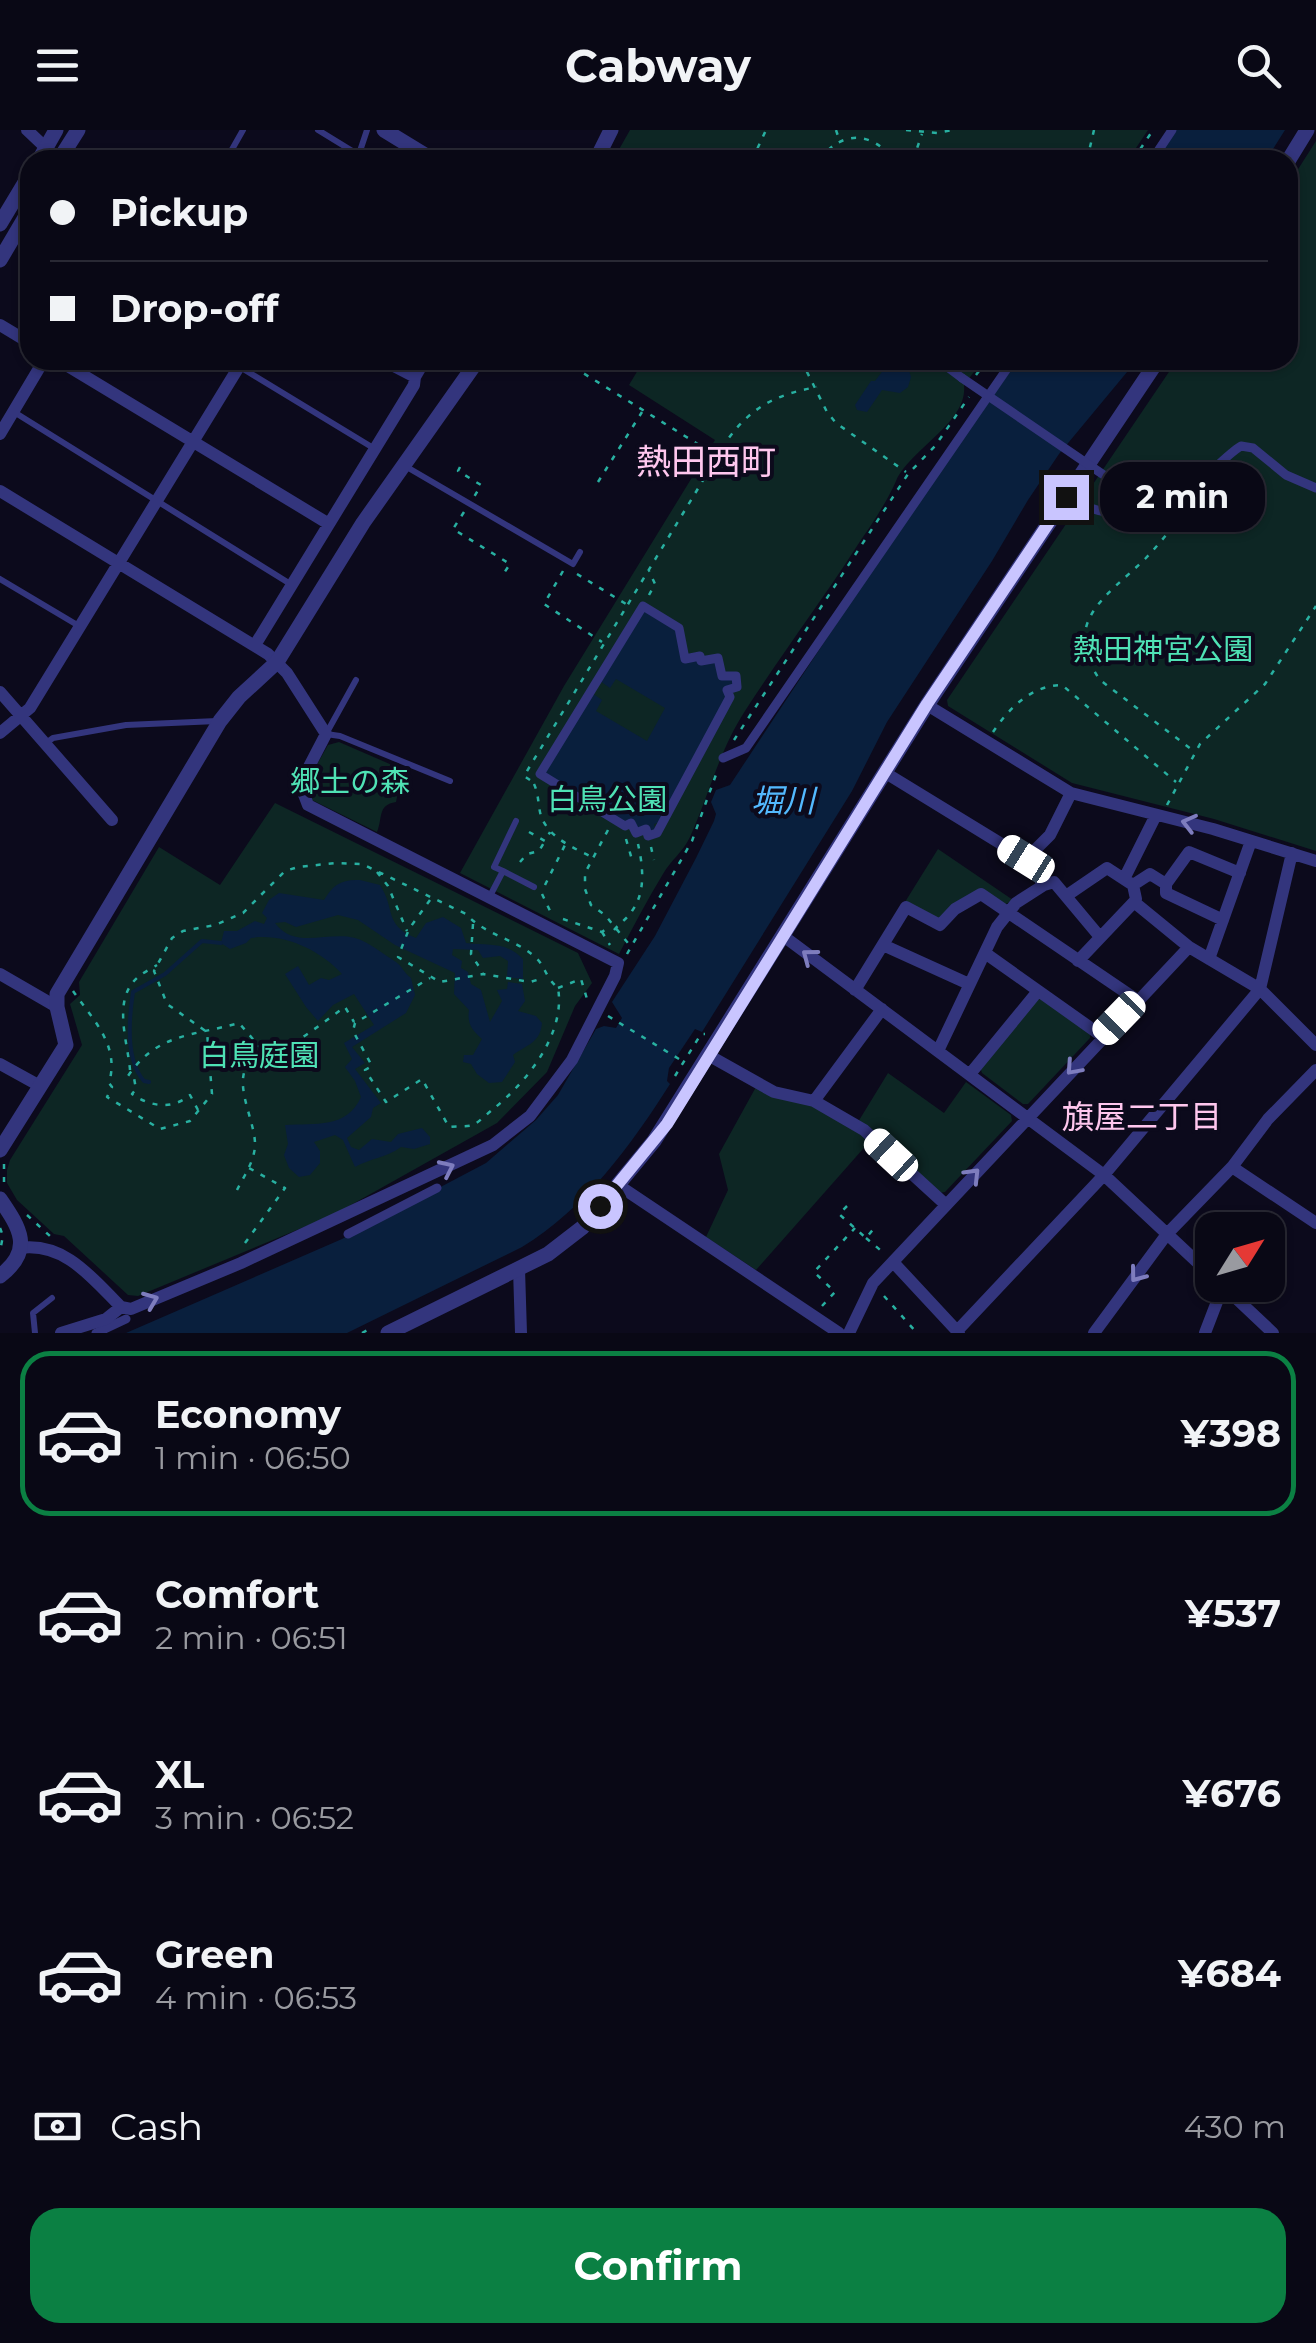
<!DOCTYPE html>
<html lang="en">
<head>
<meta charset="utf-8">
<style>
  body { margin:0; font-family:Montserrat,"Noto Sans JP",sans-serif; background:#171622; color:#f1f3f6; height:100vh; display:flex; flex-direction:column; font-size:38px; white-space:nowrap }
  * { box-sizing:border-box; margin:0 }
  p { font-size:32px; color:#999aa0 }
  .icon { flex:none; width:55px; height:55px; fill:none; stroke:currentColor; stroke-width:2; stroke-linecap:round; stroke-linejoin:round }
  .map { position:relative; height:1203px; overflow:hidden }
  .side { display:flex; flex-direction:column; background:#090815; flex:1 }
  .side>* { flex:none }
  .banner { position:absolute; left:20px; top:20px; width:1278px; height:220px; border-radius:30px; box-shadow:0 2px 8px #0004,0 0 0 2px #292934; display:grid; align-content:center; height:220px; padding:0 30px; background:#090815 }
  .needle { width:65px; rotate:53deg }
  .buttons { position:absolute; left:1195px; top:1082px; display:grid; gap:20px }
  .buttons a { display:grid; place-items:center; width:90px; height:90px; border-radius:20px; background:#090815; box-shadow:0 2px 8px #0004,0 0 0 2px #292934; font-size:50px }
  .end { position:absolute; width:45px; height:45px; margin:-22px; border:12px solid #c9c5ff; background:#111; box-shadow:0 0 0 5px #111 }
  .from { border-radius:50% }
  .bubble { position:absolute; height:70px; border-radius:30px; background:#090815; box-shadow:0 2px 8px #0004,0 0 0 2px #292934; font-size:32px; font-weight:700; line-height:70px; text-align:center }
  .car { position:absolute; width:30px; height:60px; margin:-30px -15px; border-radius:12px; box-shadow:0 0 8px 2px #0007; background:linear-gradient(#fff 24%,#345 0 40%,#fff 0 76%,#345 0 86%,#fff 0) }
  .banner b { display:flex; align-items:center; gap:35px; height:95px; font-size:38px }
  .banner b+b { border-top:2px solid #292934 }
  .banner i { width:25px; height:25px; background:#f1f3f6 }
  ul { padding:18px 0 0; list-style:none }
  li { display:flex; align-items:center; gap:30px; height:165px; margin:0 20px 15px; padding:0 10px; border:5px solid transparent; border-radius:30px }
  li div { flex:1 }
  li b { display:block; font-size:38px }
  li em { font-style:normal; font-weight:700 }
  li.on { border-color:#0b8043 }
  li>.icon { width:90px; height:90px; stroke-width:1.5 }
  .pay { display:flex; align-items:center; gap:25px; height:110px; padding:0 30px; font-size:38px }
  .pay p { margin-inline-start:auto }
  .action { display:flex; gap:20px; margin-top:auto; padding:20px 30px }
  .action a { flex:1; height:115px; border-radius:30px; background:#0b8043; color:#fff; font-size:40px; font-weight:700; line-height:115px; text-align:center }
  header { display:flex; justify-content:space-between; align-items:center; height:130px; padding:0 30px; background:#090815; font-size:45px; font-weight:700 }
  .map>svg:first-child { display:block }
  .green { fill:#0d2624 }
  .water { fill:#091f3d }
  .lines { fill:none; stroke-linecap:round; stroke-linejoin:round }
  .stream { stroke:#091f3d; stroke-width:4 }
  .path { stroke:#28b0a1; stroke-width:2.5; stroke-dasharray:5 8; stroke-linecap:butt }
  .service { stroke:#33357d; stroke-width:6 }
  .pedestrian { stroke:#33357d; stroke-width:9 }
  .minor { stroke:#33357d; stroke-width:12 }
  .tertiary { stroke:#33357d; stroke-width:15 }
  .pedestrian-bridge { stroke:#33357d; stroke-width:9 }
  .oneway { stroke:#7e7dbe }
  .route { stroke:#c9c5ff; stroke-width:12 }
  .labels { text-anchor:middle; stroke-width:8; stroke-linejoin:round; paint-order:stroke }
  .park-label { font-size:30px; fill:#4fe2b5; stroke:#0c0a1c }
  .water-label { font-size:32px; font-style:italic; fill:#53b9ff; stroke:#0c0a1c }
  .neighbourhood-label { font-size:32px; fill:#ffc7ee; stroke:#0c0a1c }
  .quarter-label { font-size:35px; fill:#ffc7ee; stroke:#0c0a1c }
</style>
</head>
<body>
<header><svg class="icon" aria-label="menu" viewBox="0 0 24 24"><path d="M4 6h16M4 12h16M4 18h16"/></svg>Cabway<svg class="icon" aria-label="search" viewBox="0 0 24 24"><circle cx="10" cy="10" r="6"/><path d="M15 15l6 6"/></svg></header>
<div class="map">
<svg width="1316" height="1203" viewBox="0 0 1316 1203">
  <rect width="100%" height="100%" fill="#0c0a1c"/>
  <path class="green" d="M630,0H1148L1128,30H613Z
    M1316,11V721L1214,689L1072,653L948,576L947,570L1177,230H1288V55Z
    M644,230H983L964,255C968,293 911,318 896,351C886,374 871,395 857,416C821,472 781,525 745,581C719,621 709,665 690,707C683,722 671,730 663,744C647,770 633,797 619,824L460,743L564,556L715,310L629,255Z
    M339,612L399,638L401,648L396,672C377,675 383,688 377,702L312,670L307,652L328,615Z
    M275,673L578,823L592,853L575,876L547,942L497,993L333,1085L138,1166L128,1165L64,1106L54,1104L17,1070L7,1053V1040L10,1030L82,915L70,874L80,865L79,852L159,717L220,755Z
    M938,719L1013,770L1004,775L982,760L937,789L905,772Z
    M1043,868L1090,903V908L1028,974H1023L982,943L980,937L1037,870Z
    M888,943L944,983L966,952L1011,985L1012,991L945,1062L939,1063L858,992Z
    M756,957C795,969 840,981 870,1011L756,1140L706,1107L728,1060L719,1024Z"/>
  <path class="water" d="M1176,0H1285L1266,30H1155Z
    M891,230H906L911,247L908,257L900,263L882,260L867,282L857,280L855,275L871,251H875Z
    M1018,230H1137L1059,324L1028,370L992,431L887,592L852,661L702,902L695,899L669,938L667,951L670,954C632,1014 584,1080 522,1117L347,1203H126L342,1109L486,1033L536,990L558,965L596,899L604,896L616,898L622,888L612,872L655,806L696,728L714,691L716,684L711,672L716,660L730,655L883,423Z
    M644,479L677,499L683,531L698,529L717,531L721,548H733L735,556L660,692L654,694L655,701L638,699L544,642L592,563L602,570L596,581L647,611L665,578L616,549L610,558L600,551Z
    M360,750L380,755C396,779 383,795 416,808L426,793L443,787L461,798L466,813C490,816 505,811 523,829V849L507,847L508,831L500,826L483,828L478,820L453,819L452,825L462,831L461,838L468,842L471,854L481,860L490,892L502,871L497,860L507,859L508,852L522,854L525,871L518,881L536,886L542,893C540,913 528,914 513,925L515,932L502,952L489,953L477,944L471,934L463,932L464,925H473L482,909C472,900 467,894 469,880L454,864L455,843L395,815L358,790L338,785L296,797L285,792L275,793C295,820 327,801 355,808C369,812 383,824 396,832C402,836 404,843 411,848L415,865L406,883L352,917L365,933L355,939L381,973L373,978L371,987L347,1008L351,1017L359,1020L372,1009L391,1012L398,1004L422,998L430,1007V1014L414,1019L401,1017C386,1028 371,1028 355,1037L343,1010L335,1005L314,1012L320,1021V1033L310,1045L299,1047L289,1038L284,1025L288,1014L285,995C315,993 347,999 361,967L355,951L345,937L352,929L344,913L374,895L354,864L333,875L318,891L306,877L285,844L298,836L309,855L321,848L329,850L342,844C320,820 284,803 251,808L246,813L230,819L221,813L224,801H237L255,791L264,794L267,788L262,783L269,770L279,763L324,770C333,755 341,749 360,750Z"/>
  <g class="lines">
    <path class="stream" d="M149,952L144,951C125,930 129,888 133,862L165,844L202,811L221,813"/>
    <path class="path" d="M836,0L840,12
      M906,0L937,3L952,0
      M752,30L766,0
      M820,30C840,0 873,1 893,30
      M913,30L922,4
      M1087,30L1094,0
      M1133,30L1153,0
      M562,230L709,321L719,324
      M801,230L827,282L836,293L906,342
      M976,245L987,230
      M460,337L458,341L481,355L474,367
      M598,352L642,282
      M1188,374C1176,394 1161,412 1145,429C1106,467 1060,492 1100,550L1195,622
      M464,382L453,399L510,434L504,443
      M563,441L544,474L602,512
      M577,444L626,474
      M649,465L655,454L649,441
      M993,602C1009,578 1032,555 1062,555L1176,652
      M734,610L908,344L935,316L969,267
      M530,650L524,646L728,309C752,276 778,264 817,257
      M534,654C539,665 538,676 541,686C549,708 574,718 592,727
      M1167,675L1200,614L1265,554L1316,476
      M608,700L585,743V759L591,775L605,785L632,818
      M529,702L545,711L550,702
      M626,709L633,733
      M651,717L654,730
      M520,732L527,724L539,721L545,711
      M377,742L388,756L407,801
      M545,755L566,713
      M542,764L551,783
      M430,770L409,799L398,827L440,852L483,844L530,852L544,848
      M563,789L602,802L610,796
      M473,794L471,824L483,843
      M614,800C620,793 627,789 632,781C646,762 643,736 638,714
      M602,802L610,815
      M627,824L692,711L718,639
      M558,858L581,849L587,869
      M73,861C93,890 120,915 109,953L112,957L107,967L160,999L190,991L212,964L207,902L167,874L154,841L172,808L183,801L215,795L243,783L285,741L298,737L336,733L362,734L466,784C485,805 513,808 534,826C546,836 544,846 558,858C566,904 526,953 492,980C487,984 479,992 473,995C467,997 456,996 449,997L422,949L386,972L365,940L372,936L353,901L355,893L430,848
      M608,886L684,932
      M130,940C128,913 112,870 137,848C142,843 151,839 157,835
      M675,946L701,904H705
      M198,980L190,965C172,980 151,977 132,964L136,959L134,948L128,946C157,903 193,906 239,893L265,923
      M4,1034V1056
      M237,1060C244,1046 254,1032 255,1016C256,991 231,952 250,932C260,921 274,923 286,917C307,906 326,890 345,877L354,892
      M847,1076L839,1084L866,1108L876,1096
      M27,1085L51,1107
      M0,1098L3,1106L0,1121
      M866,1108L885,1124
      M245,1113L285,1058L249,1038
      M884,1166L917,1203
      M822,1176L835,1162L814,1142L855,1098
      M362,1203L373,1197"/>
    <path class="service" d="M318,0L367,30
      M226,30L243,0
      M357,30L367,0
      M240,237L375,319
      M14,282L292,455
      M405,336L573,434L580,422
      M0,449L79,496
      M356,550L326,604L340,606L450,651
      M46,613L53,608L126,595L217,591
      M503,741L494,737L516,691
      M490,766L503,741L534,757
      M35,1203L33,1183L52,1168"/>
    <path class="pedestrian" d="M1152,30L1172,0
      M938,230L962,248
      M1114,352C1124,357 1134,364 1144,368C1184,383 1213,333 1241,316L1253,318L1286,345L1316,358
      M1066,367C1102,387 1130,389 1168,371
      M643,476L679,498L685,529L700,526L701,531L718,528L722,546H736L737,557L727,560L730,567L657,703L648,706L646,699L636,703L631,693L625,696L540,644Z
      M723,628L746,618L1013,230
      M348,1104L437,1058
      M96,1203L126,1189"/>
    <path class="minor" d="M27,0L46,18
      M0,195L30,213
      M58,230L329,394
      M382,230L415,247
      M0,304L44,230
      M0,361L268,524L287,543L326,604L300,654L308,675L618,833L615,846L572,930L530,986L493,1015L241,1133L131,1179L121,1177L106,1189L61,1203
      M255,515L414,255L415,247L425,230
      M0,562L112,690
      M927,575L1071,663L1213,699L1316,731
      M0,603L30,578L243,230
      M884,642L1026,729L1044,755L1016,773L997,797L938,921
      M1026,729L1050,705L1071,663
      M1124,749L1156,685
      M1166,754V763L1223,790
      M1044,755L1054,752L1100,807
      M1133,755L1136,769L1134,772L1189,817L1260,859L1316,915
      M1066,766L1107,738L1133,755L1150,744L1166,754L1189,722L1240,743
      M782,805L1104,1045L1212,1146
      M883,815L969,854
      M985,823L1102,906
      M1209,829L1251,711
      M1078,831L1134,772
      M0,844L57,877
      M855,860L906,777L940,795L955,779L981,764L1137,870
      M708,925L774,962L814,971L864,1000L945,1074
      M0,934L40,956
      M970,944L1038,861
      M814,971L882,879
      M1232,1037L1316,1093
      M618,1055L839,1203
      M20,1118C65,1112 92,1148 121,1177
      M893,1132L959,1203
      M519,1139L521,1203
      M1222,1155L1273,1203
      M957,1201L1104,1045L1260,859L1292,723
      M849,1203L873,1153L1189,817
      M1094,1203L1167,1104L1232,1037L1268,989L1316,940
      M1205,1203L1223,1156"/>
    <path class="tertiary" d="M384,0L433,30
      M39,30L56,0
      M59,30L78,0
      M596,30L611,0
      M1288,31L1307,0
      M0,94L30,44
      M0,130L30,79
      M0,1020L66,915L57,877V864L220,591L239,567L277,532L363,393L478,230
      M0,1069C20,1098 34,1120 0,1146
      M388,1203L548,1124L583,1097L654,1011L927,575L1158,230"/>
    <path class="pedestrian-bridge" d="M962,248L1114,352"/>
  </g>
  <defs><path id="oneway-chevron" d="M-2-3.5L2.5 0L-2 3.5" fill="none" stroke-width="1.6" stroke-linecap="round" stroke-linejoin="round" transform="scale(2.5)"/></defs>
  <g class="oneway">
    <use href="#oneway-chevron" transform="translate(1189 693) rotate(-166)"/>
    <use href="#oneway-chevron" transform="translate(809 826) rotate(-143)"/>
    <use href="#oneway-chevron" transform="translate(1073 938) rotate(132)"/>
    <use href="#oneway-chevron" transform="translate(447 1038) rotate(-25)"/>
    <use href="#oneway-chevron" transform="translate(973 1045) rotate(-46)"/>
    <use href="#oneway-chevron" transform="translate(1137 1145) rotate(127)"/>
    <use href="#oneway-chevron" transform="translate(151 1170) rotate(-22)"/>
  </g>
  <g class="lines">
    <path class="route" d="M600,1076L667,994L927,574L1066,367"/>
  </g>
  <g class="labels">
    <g class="park-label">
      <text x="1163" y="530">熱田神宮公園</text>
      <text x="350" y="662">郷土の森</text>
      <text x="607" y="680">白鳥公園</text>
      <text x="259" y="936">白鳥庭園</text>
    </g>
    <g class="water-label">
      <text x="783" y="682">堀川</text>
    </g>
    <g class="neighbourhood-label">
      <text x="1142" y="998">旗屋二丁目</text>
    </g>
    <g class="quarter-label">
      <text x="706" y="344">熱田西町</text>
    </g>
  </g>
</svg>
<div class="buttons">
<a><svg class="needle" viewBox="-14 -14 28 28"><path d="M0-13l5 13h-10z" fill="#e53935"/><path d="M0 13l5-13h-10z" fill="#999aa0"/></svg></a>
</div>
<i class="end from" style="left:600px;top:1076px"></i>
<i class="end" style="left:1066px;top:367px"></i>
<div class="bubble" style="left:1100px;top:332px;width:165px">2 min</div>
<i class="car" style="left:1026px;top:729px;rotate:302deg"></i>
<i class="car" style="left:1119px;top:888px;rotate:224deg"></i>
<i class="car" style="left:891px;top:1025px;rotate:313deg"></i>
<div class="banner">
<b><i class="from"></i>Pickup</b>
<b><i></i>Drop-off</b>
</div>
</div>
<section class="side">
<ul>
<li class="on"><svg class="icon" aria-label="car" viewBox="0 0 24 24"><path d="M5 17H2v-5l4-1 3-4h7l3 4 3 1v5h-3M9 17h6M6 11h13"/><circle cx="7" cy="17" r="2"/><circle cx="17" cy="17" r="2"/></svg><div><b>Economy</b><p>1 min · 06:50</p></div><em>¥398</em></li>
<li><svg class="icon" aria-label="car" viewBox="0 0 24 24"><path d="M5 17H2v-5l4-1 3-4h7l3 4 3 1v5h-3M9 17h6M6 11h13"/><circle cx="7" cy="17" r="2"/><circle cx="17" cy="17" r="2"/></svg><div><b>Comfort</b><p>2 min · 06:51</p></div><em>¥537</em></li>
<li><svg class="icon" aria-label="car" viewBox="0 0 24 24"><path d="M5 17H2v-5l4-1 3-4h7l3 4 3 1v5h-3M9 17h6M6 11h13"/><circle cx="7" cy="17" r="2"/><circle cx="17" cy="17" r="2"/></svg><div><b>XL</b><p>3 min · 06:52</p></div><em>¥676</em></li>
<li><svg class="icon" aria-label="car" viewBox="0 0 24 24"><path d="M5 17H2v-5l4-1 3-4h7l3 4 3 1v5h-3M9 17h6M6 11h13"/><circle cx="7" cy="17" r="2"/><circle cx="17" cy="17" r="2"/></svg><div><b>Green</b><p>4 min · 06:53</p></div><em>¥684</em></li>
</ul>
<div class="pay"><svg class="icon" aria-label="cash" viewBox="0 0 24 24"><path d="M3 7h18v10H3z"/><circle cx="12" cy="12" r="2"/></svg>Cash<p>430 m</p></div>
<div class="action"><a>Confirm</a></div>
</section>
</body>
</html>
